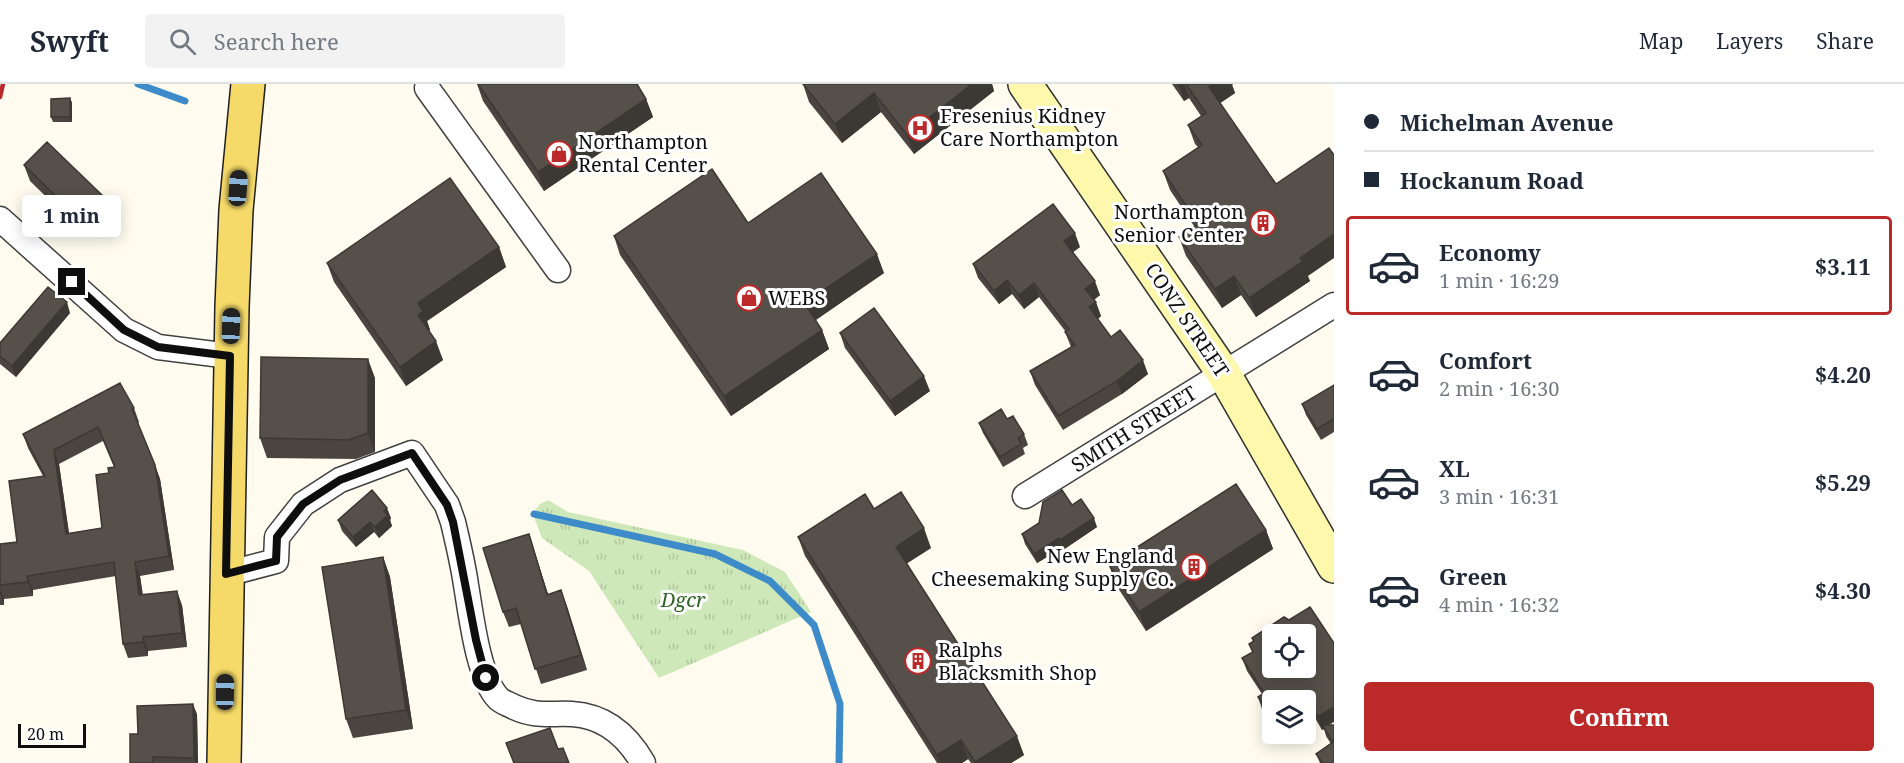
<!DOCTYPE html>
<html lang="en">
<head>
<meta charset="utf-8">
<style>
  body { margin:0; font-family:"Noto Serif",serif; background:#f2f2f3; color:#1f2937; height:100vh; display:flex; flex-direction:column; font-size:22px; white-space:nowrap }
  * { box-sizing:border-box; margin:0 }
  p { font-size:20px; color:#747a83 }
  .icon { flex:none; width:33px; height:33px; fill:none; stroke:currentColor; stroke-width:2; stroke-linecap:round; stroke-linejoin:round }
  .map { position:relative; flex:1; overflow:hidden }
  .details { display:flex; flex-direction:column; background:#fff; width:570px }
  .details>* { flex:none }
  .guide { display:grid; align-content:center; height:132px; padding:0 30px; background:#fff }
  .buttons { position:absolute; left:1262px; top:540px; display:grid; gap:12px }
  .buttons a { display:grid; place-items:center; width:54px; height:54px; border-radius:6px; background:#fff; box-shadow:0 3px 15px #0003; font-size:30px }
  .scale { position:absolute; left:18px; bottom:15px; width:68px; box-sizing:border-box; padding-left:6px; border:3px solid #0e0e0e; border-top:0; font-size:16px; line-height:21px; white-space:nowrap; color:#0e0e0e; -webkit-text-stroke:4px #fff; paint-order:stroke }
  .end { position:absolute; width:27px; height:27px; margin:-14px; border:8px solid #0e0e0e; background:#fff; box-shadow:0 0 0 3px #fff }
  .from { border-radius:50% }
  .bubble { position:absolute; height:42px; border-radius:6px; background:#fff; box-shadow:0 3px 15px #0003; font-size:20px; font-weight:700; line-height:42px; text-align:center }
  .car { position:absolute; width:18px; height:36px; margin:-18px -9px; border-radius:8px; box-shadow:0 0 4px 2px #0007; background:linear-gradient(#222 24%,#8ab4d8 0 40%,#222 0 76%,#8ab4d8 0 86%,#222 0) }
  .guide b { display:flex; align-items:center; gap:21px; height:57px; font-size:22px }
  .guide b+b { border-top:2px solid #e0e1e3 }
  .guide i { width:15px; height:15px; background:#1f2937 }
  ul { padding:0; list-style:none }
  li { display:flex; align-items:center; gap:18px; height:99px; margin:0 12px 9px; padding:0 18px; border:3px solid transparent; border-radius:6px }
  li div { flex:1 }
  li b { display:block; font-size:22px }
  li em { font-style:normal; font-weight:700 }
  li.on { border-color:#bb2929 }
  li>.icon { width:54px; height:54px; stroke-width:1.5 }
  .primary-button { display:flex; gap:12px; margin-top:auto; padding:12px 30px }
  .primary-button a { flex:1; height:69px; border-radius:6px; background:#bb2929; color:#fff; font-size:24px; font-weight:700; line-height:69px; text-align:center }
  header { display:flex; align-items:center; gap:36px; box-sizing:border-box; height:84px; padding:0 30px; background:#fff; border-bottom:2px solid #e0e1e3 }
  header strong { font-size:28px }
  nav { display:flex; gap:33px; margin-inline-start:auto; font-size:21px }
  .search { width:420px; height:54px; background:#f2f2f3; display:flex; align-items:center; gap:15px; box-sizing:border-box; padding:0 21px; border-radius:6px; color:#747a83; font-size:22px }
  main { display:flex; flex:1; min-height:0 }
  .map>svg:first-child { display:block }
  .park { fill:url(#park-tufts) }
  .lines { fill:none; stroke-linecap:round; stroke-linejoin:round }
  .stream { stroke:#3e8bca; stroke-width:7 }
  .minor-casing { stroke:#414141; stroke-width:27 }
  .secondary-casing { stroke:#303030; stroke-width:36 }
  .primary-casing { stroke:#1f1f1f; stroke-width:36 }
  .minor { stroke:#fff; stroke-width:24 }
  .secondary { stroke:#fdf8ac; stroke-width:33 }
  .primary { stroke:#f5da69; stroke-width:33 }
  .rail { stroke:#bb2929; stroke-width:4.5 }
  .wall { fill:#4a4540; fill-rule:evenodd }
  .shaded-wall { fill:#3c3834 }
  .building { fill:#56504a; stroke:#3c3834; stroke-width:1.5; fill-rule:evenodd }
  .route { stroke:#0e0e0e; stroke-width:8 }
  .labels { text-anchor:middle; stroke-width:6; stroke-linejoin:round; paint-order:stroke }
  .poi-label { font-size:20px; fill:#0e0e0e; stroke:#fff; text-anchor:start }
  .street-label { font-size:20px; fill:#0e0e0e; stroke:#fff }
  .park-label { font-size:20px; font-style:italic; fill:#2a641f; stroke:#fff }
</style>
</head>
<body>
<header>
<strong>Swyft</strong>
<div class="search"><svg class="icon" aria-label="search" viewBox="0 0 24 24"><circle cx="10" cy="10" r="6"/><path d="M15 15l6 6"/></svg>Search here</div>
<nav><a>Map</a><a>Layers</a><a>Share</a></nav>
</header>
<main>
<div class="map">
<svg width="1334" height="679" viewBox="0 0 1334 679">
  <defs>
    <pattern id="park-tufts" width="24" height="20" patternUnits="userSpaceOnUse" patternTransform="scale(1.5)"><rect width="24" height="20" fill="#cfe8b9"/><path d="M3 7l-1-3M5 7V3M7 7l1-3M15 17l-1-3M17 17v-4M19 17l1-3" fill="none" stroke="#b1c69e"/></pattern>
  </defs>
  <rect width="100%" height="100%" fill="#fffcef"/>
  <path class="park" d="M548,416L568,428L743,466L785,488L811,528L659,594L589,487L542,454L535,436L534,428L540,420Z"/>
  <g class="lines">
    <path class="stream" d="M138,0L185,17
      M534,430L715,470L770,497L814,541L840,620L839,679"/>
    <g class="minor-casing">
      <path id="minor" d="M427,4L558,186
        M0,135L124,246L158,263L230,272
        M1025,412L1334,221
        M226,490L276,477L277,453L303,420L340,396L412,369L447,421L453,438C458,459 463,480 466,501C471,530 478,593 498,614C501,618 509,620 514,623C536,633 549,629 572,630C605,632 627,651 643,679"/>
    </g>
    <g class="secondary-casing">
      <path id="secondary" d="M1025,0L1224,290L1334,482"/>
    </g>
    <g class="primary-casing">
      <path id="primary" d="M224,679L232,223L236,126L248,0"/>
    </g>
    <use href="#minor" class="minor"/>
    <use href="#secondary" class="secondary"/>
    <use href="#primary" class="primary"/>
    <path class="rail" d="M0,13L3,0"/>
  </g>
  <path class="wall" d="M477,0H637L646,15L653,33L544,107L483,17Z
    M803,0H992L994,7L914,70L881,28L842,59L809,18Z
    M1172,0H1233L1232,1L1235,9L1220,19L1310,197L1256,233L1241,211L1222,224L1186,172L1179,153L1194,142L1170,106L1163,87L1198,63L1195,60L1188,41L1201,32L1189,14L1184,17Z
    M70,14L72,19V38H53L51,33Z
    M24,81L108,128L85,151L30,97Z
    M748,139L884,189L816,236L822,246L829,265L731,332L620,171L614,152Z
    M499,163L506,183L427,237L430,246L429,247L443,276L406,302L334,198L327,179Z
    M1080,163L1073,168L1100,211L1094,216L1101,232L1098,235L1111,253L1148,290L1122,310L1063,346L1035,301L1030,287L1071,263L1065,248H1066L1039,213L1024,225L1012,210L999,220L978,194L973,180Z
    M70,229L16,293L0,280V259Z
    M840,249L930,307L895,332L845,264Z
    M375,294V368L356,375L267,374L260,354Z
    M1334,301V348L1321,356L1306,331L1302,320Z
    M134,324L139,338L138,339L160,395L174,486L140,492L143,511L182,521L187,563L148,567V572L128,574L123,560L116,492L33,506V512L4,515V521H0V460L17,458L43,392L28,364L23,350ZM103,357L114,383L109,389L102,444L69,449L59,380Z
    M1007,335L1024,350L1028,361L1023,364L1025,370L1003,383L983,349L979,339Z
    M1072,421L1097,443L1063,466L1062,464L1037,479L1025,460L1022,450Z
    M874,425L931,464L907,479L1024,671L1011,679H971L968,675L962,679H937L805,472L798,453Z
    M391,434L390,436L392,442L379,454L374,448L356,463L342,447L338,436Z
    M1266,446L1273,465L1146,547L1116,501L1109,481Z
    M529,450L548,510L561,506L587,586L541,600L521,540L509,543L503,528Z
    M383,473L390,493L413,645L353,654L346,635Z
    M1284,533L1330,641H1334V679H1320L1316,670L1331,660L1326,652L1324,645L1322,646L1308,622L1272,616V640L1262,625L1258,613L1262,610L1247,587L1242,574L1252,568L1249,560L1253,558L1252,554Z
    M197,630L198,679H130L138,650Z"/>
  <path class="shaded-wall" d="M972,0H992L994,7L914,70L907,51Z
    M1178,0H1184L1189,14L1184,17Z
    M1213,0H1233L1232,1L1235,9L1216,22L1209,3Z
    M874,9L881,28L842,59L835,40Z
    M70,14L72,19V38L70,33Z
    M646,15L653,33L544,107L538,88Z
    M103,112L108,128L85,151L80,136Z
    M1075,149L1080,163L1069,171L1064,157Z
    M1334,150V174L1308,192L1310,197L1256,233L1249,214L1300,174Z
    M499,163L506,183L427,237L430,246L425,250L418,231V219Z
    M877,170L884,189L811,239L804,219Z
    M1234,192L1241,211L1222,224L1215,205Z
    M1007,196L1012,210L999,220L994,207Z
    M1095,197L1100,211L1090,218L1085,205Z
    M1034,199L1039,213L1024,225L1019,211Z
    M67,218L70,229L16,293L12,282Z
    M1096,218L1101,232L1094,237L1089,223Z
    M822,246L829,265L731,332L724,312Z
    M436,257L443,276L406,302L400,283Z
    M368,275L375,294V368L368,349Z
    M1143,276L1148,290L1122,310L1117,297Z
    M924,292L930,307L895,332L890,317Z
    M54,366L59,380L71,464L66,450Z
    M155,381L160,395L174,486L169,472Z
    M387,424L391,434L390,436L392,442L379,454L375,443L384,427Z
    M1094,434L1097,443L1063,466L1060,456Z
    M370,438L374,448L356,463L353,453Z
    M924,444L931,464L903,482L896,463Z
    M1266,446L1273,465L1146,547L1139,528Z
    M529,450L534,466L553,526L547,511Z
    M1059,454L1062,464L1037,479L1034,470Z
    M383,473L390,493L413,645L406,626Z
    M135,478L140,492L144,525L139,511Z
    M27,492L33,506V512L28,498Z
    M0,504L4,515V521L0,509Z
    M561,506L567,522L587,586L581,571Z
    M177,507L182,521L187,563L182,549Z
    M143,553L148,567V572L143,558Z
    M1303,610L1308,622L1305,624V616H1293Z
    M193,620L197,630L198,679H196L194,674Z
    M1334,623V638L1324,644L1322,641L1324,645L1322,646L1318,633Z
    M1017,652L1024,671L1011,679H976L975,678Z
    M961,656L968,675L962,679H940L937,671Z"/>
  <path class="building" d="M478,0H637L646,15L538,88Z
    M803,0H972L907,51L874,9L835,40Z
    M1186,0H1213L1209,3L1276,100L1329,64L1334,71V150L1300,174L1303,177L1249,214L1234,192L1215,205L1179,153L1198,140L1163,87L1202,61L1188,41L1206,29Z
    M70,14V33H51V15Z
    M47,58L103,112L80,136L24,81Z
    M712,85L748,139L821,89L877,170L804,219L822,246L724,312L614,152Z
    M450,94L499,163L418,219L423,227L418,231L436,257L400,283L327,179Z
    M1053,120L1075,149L1064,157L1095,197L1085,205L1096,218L1089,223L1111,253L1120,246L1143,276L1117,297L1058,332L1030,287L1075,261L1065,248L1069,245L1034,199L1019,211L1007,196L994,207L973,180Z
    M48,203L67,218L12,282L0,272V259Z
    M874,224L924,292L890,317L840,249Z
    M261,273L368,275V349L349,356L260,354Z
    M120,299L134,324L132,325L155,381L169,472L135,478L139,511L177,507L182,549L143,553V558L123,560L114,478L27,492L28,498L0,501V460L17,458L9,397L45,392L23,350ZM98,343L115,383L108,384L109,389L96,391L102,444L66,450L54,366Z
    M1334,301V335L1317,345L1302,320Z
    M1001,325L1007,335L1013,332L1024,350L1018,354L1021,360L1000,373L979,339Z
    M1236,400L1266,446L1139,528L1109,481Z
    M372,406L387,424L384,427L388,431L375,443L370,438L353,453L338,436Z
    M1062,406L1072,421L1081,415L1094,434L1060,456L1059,454L1034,470L1022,450L1039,439L1043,418Z
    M901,408L924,444L896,463L1017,652L975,678L961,656L937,671L798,453L865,410L874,425Z
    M529,450L547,511L561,506L581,571L535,585L516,524L503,528L483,464Z
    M383,473L406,626L346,635L322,483Z
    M1310,523L1334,559V623L1318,633L1303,610L1293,616H1272V630L1270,631L1258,613L1264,609L1242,574L1253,568L1249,560L1254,557L1252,554L1284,533L1289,536ZM1272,550H1305V584H1272Z
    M193,620L194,674L153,673V679H130V650H138L137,622Z
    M1322,641H1334V679H1323L1316,670L1333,658Z
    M550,644L558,665L563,664L569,679H514L506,659Z"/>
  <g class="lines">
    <path class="route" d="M72,198L124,246L158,263L230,272L226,490L276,477L277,453L303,420L340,396L412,369L447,421L453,438L476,556L486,594"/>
  </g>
  <defs>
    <g id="hospital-ring" transform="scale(1.35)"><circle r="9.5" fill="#fff" stroke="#bb2929" stroke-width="1.5"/><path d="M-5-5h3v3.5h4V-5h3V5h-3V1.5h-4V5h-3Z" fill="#bb2929"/></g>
    <g id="shop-ring" transform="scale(1.35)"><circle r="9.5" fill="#fff" stroke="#bb2929" stroke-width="1.5"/><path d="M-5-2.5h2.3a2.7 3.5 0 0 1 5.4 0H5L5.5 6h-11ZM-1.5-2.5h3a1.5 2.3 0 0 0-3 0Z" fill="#bb2929"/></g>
    <g id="building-ring" transform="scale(1.35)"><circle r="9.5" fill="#fff" stroke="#bb2929" stroke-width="1.5"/><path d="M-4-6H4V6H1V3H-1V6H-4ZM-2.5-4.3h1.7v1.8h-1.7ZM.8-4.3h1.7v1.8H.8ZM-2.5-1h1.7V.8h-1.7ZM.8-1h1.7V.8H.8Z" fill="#bb2929"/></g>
  </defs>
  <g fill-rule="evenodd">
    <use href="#hospital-ring" x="920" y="44"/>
    <use href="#shop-ring" x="559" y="70"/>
    <use href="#building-ring" x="1263" y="139"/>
    <use href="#shop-ring" x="749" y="214"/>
    <use href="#building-ring" x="1194" y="483"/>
    <use href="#building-ring" x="918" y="577"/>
  </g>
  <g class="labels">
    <g class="poi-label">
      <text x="940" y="39">Fresenius Kidney<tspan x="940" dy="23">Care Northampton</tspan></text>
      <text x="578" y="65">Northampton<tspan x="578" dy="23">Rental Center</tspan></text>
      <text x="1244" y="135" text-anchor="end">Northampton<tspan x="1244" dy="23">Senior Center</tspan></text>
      <text x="768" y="221">WEBS</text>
      <text x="1174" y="479" text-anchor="end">New England<tspan x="1174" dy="23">Cheesemaking Supply Co.</tspan></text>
      <text x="938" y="573">Ralphs<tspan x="938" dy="23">Blacksmith Shop</tspan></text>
    </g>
    <g class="street-label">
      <text transform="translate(1187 236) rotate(56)" y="7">CONZ STREET</text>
      <text transform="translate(1134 345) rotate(-32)" y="7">SMITH STREET</text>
    </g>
    <g class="park-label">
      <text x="683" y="523">Dgcr</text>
    </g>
  </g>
</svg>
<div class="buttons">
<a><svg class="icon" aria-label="locate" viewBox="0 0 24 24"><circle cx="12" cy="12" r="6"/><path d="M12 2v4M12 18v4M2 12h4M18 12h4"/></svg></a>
<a><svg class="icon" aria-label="layers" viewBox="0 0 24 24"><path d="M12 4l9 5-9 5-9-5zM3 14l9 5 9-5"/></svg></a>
</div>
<div class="scale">20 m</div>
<i class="end from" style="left:486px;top:594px"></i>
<i class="end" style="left:72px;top:198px"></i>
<div class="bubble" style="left:22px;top:111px;width:99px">1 min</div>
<i class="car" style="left:238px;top:104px;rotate:4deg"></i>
<i class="car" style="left:231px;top:242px;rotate:2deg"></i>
<i class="car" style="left:225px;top:608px;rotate:1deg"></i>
</div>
<section class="details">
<div class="guide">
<b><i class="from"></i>Michelman Avenue</b>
<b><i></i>Hockanum Road</b>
</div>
<ul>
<li class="on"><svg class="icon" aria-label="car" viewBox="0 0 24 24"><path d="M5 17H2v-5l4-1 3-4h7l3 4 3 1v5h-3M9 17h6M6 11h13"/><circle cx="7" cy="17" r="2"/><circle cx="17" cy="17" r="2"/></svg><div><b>Economy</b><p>1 min · 16:29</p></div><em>$3.11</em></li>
<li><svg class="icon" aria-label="car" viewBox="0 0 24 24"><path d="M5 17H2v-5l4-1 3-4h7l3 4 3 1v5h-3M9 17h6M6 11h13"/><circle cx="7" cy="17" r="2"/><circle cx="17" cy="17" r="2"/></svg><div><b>Comfort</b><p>2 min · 16:30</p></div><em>$4.20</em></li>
<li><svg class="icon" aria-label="car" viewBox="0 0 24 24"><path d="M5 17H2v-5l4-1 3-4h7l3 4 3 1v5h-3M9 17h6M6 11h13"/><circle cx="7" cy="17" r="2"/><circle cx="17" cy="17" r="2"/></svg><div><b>XL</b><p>3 min · 16:31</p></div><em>$5.29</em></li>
<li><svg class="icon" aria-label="car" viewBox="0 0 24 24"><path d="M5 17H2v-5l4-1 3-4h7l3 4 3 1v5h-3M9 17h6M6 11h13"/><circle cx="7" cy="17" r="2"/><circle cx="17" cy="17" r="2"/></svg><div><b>Green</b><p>4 min · 16:32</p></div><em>$4.30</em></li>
</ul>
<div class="primary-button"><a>Confirm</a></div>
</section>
</main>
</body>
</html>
